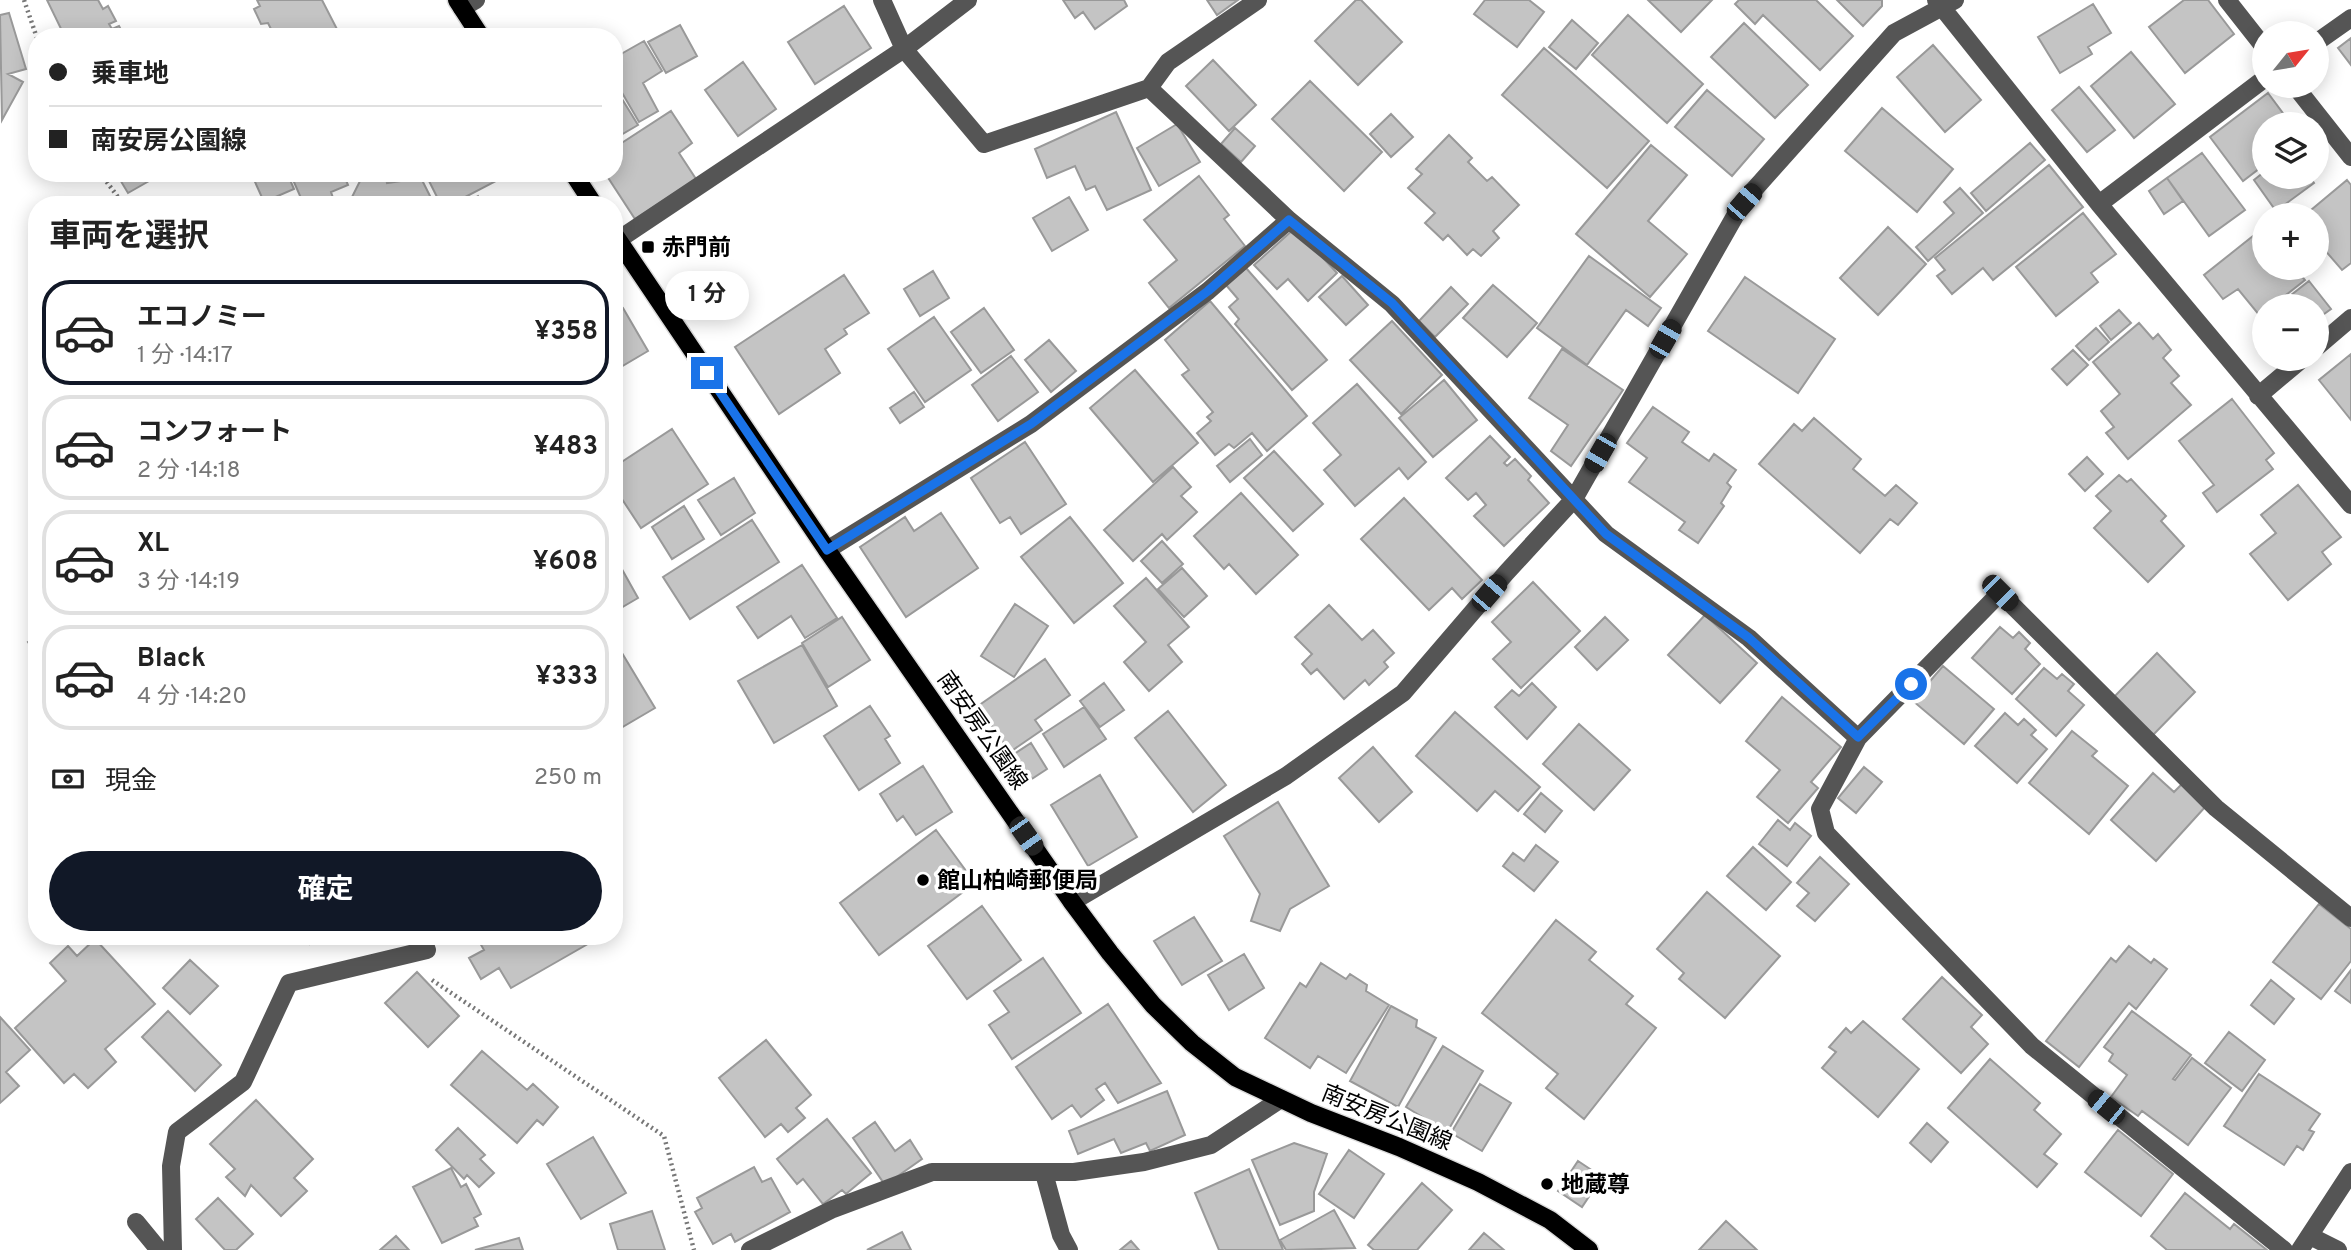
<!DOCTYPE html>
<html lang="ja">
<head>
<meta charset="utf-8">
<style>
  body { margin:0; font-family:Overpass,"Noto Sans JP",sans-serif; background:#f2f2f2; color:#222; height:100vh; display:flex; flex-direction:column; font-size:26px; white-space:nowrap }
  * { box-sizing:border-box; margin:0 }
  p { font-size:23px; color:#767676 }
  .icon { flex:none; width:38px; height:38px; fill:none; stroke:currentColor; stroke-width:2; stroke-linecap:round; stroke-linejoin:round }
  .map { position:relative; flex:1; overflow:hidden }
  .sheet { position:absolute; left:28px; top:196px; width:595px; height:749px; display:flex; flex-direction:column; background:#fff; border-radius:28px; box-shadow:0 4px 18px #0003 }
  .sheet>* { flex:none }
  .top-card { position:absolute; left:28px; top:28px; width:595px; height:154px; border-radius:28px; box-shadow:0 4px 18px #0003; display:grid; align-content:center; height:154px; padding:0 21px; background:#fff }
  .needle { width:46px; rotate:60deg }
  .tools { position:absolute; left:2252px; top:21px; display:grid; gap:14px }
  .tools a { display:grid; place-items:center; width:77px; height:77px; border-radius:50%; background:#fff; box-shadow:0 4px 18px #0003; font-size:35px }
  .end { position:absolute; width:32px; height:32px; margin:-16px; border:9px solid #1a73e8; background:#fff; box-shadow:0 0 0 4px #fff }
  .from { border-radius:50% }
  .bubble { position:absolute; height:49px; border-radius:24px; background:#fff; box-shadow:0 4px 18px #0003; font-size:23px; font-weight:700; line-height:49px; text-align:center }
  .car { position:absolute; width:21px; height:42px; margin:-21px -10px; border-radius:9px; box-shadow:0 0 5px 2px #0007; background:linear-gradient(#222 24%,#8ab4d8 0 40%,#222 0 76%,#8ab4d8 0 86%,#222 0) }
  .top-card b { display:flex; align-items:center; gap:24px; height:66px; font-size:26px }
  .top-card b+b { border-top:2px solid #e0e0e0 }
  .top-card i { width:18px; height:18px; background:#222 }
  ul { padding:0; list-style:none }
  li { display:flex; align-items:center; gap:21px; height:105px; margin:0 14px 10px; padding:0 7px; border:4px solid #e0e0e0; border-radius:28px }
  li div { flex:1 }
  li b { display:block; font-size:26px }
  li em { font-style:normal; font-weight:700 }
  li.current { border-color:#111827 }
  li>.icon { width:63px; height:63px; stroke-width:1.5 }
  h2 { padding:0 21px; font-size:32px; line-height:84px }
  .pay { display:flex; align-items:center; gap:18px; height:77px; padding:0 21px; font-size:26px }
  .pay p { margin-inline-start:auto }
  .action { display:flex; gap:14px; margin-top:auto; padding:14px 21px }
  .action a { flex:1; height:80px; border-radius:42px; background:#111827; color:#fff; font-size:28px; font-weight:700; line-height:80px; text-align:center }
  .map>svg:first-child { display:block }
  .building { fill:#c4c4c4; stroke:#999; stroke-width:2 }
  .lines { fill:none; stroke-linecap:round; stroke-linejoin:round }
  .major-casing { stroke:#dbdbdb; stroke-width:21 }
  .path { stroke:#777; stroke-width:4.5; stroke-dasharray:2 3.5; stroke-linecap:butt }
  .minor { stroke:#555; stroke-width:18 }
  .major { stroke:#000; stroke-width:18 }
  .route { stroke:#1a73e8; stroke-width:9 }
  .poi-dot { fill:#000; stroke:#fff; stroke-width:2.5 }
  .labels { text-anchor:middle; stroke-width:7; stroke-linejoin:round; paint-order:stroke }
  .poi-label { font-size:23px; font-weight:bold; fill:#000; stroke:#fff; text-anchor:start }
  .street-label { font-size:23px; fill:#000; stroke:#fff }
</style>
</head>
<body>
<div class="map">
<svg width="2351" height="1250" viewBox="0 0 2351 1250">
  <rect width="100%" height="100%" fill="#fff"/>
  <path class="building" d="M47,0H98L103,9L108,6L116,21L109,24L112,29L119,26L125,37H65Z
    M257,0H322L341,37H275L268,23L261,24L254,9L260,6Z
    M1063,0H1124L1127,6L1095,29L1083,12L1075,18Z
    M1207,0H1238L1217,15Z
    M1356,0H1361L1402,42L1358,85L1315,41Z
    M1485,0H1529L1544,12L1517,47L1474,14Z
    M1648,0H1712L1681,32Z
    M1739,0H1816L1853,36L1820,70L1763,15L1755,24L1735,4Z
    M1837,0H1882V6L1863,26Z
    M2184,0H2208L2234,34L2185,73L2149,27Z
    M2093,4L2111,33L2088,47L2092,54L2060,73L2038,37Z
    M844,6L871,48L815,84L788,42Z
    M9,13L26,69L8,74L23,82L2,120L0,15Z
    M1628,15L1703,84L1667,123L1592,55Z
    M1572,20L1598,43L1576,69L1549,47Z
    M1744,23L1808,85L1775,118L1711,57Z
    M680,25L697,56L666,73L648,42Z
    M2351,38V65L2338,48Z
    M644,41L662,71L643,83L658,111L639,122L614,79V58Z
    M1933,45L1981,100L1945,132L1897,77Z
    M1544,48L1649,141L1607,188L1502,95Z
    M2131,52L2175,104L2134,138L2091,86Z
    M1213,60L1256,105L1229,131L1186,86Z
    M743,62L776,109L738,136L705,90Z
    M1310,81L1382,152L1344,191L1272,119Z
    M614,86L638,125L614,139Z
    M2079,87L2115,130L2087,152L2052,110Z
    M1707,90L1764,139L1732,176L1675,127Z
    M2268,93L2291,124H2264V165L2243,181L2210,137Z
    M1882,108L1953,169L1917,212L1845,151Z
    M671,111L692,143L679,153L696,179L635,219L605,173H614V148Z
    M1116,112L1151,190L1107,210L1095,186L1086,190L1075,166L1047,178L1035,149Z
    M1391,114L1413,137L1391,157L1370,134Z
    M1177,124L1200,162L1159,186L1137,148Z
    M1235,128L1255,146L1241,162L1221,144Z
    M1449,135L1472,158L1468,162L1487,181L1492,177L1519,205L1493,231L1499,238L1481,256L1473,249L1467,255L1448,235L1443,240L1425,223L1435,213L1408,188L1422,174L1416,169Z
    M2030,143L2045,160L1986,211L1971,193Z
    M1651,145L1687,175L1648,221L1687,254L1650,297L1576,234Z
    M2202,153L2245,210L2209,236L2167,178Z
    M2049,165L2083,207L1993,280L1983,268L1952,294L1937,276L1945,270L1935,258Z
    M2264,172V177H2310L2314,183L2276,211L2254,180Z
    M116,173H163L128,193Z
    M251,173H287L294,189L264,202Z
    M290,173H343L348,185L331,192L333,198L318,205H304Z
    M364,173H385L387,183L421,178L431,198L348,205Z
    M425,173H511L450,205H441Z
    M1199,176L1229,215L1224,219L1245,246L1169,308L1149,283L1177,260L1144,220Z
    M2167,178L2183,201L2164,214L2149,191Z
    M2347,180L2351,185V263L2342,270L2317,241V215H2305Z
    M1960,188L1983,213L1928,261L1916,247L1954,213L1944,202Z
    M478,196L483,205H462Z
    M1069,197L1088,230L1052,251L1033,218Z
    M2083,213L2116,254L2091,273L2098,282L2056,316L2016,267Z
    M1888,227L1926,264L1878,315L1840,278Z
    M1295,228L1337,273L1308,301L1288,279L1277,289L1254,265Z
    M2263,228L2264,268H2295L2305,280L2272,306H2264V312L2260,316L2238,289L2223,299L2204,275Z
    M1589,256L1661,308L1648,326L1626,310L1587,365L1537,328Z
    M1246,268L1327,360L1292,390L1235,324L1239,319L1229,307L1238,299L1226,285Z
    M933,271L949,298L920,316L904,289Z
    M844,275L869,313L844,329L847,334L825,349L840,373L779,414L735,347Z
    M1342,276L1368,305L1346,325L1319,297Z
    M1745,277L1835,339L1798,393L1708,331Z
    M2309,281L2331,309L2317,319V306H2277Z
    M1493,285L1537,323L1507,357L1463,318Z
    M1451,287L1468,304L1435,337L1419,321Z
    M1210,301L1307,416L1267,451L1252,433L1234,448L1229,444L1215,455L1197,433L1211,421L1207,417L1213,412L1182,375L1189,370L1165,340Z
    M623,308L648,351L614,371V313Z
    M984,308L1014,350L981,373L951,332Z
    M2119,310L2131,323L2111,340L2100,326Z
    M934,317L971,370L925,402L888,349Z
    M1392,321L1442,375L1401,414L1350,360Z
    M2139,323L2153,339L2158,334L2171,350L2163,358L2179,376L2171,383L2191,405L2128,459L2106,433L2114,427L2101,411L2120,394L2093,362Z
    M2096,328L2109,342L2089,360L2076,346Z
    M1049,340L1076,371L1051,392L1025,360Z
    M1562,349L1623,390L1571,466L1551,451L1568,425L1529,398Z
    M2073,350L2088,365L2067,385L2052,369Z
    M2351,354V420L2319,380Z
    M1011,356L1038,392L998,421L972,385Z
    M1135,370L1198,443L1153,482L1090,408Z
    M1444,380L1477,420L1433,457L1399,418Z
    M1357,384L1426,462L1408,479L1399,468L1355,506L1324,470L1341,455L1313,423Z
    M914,392L924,407L900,423L890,408Z
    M2232,399L2274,453L2266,460L2273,469L2217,512L2203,493L2214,485L2179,441Z
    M1653,407L1689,432L1682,442L1709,461L1714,454L1736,470L1727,483L1731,487L1721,503L1724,506L1698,543L1679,530L1685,522L1629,482L1647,458L1627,443Z
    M1814,418L1861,459L1853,469L1885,496L1896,485L1917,503L1898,525L1890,519L1860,553L1759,464L1794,424L1802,431Z
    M672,429L708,484L641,528L614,487V467Z
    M1490,436L1510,457L1504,463L1507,466L1515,459L1531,476L1528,480L1549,503L1504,546L1474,516L1486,505L1476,493L1468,500L1446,478Z
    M1250,439L1262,455L1230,482L1217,466Z
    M1025,442L1066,504L1021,534L1010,517L1000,523L971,478Z
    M1274,451L1323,504L1293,531L1244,478Z
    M2087,457L2103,474L2085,491L2069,474Z
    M1173,467L1191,487L1181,496L1197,512L1167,540L1162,534L1133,561L1104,530Z
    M2119,475L2127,482L2131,479L2166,516L2161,521L2184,546L2148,582L2094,528L2111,511L2096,496Z
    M734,478L755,513L721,535L698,500Z
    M2298,485L2341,537L2322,552L2331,564L2288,600L2250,554L2276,533L2261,515Z
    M1241,493L1298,555L1256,594L1229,564L1224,569L1194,536Z
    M1404,498L1482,580L1462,599L1452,588L1429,610L1361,539Z
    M684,506L704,539L672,559L652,527Z
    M941,513L978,568L906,617L860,547L905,517L914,531Z
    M1070,517L1123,583L1074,623L1021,557Z
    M752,520L779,562L690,619L663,577Z
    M1162,541L1183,564L1162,583L1141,561Z
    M614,555L638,598L614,612Z
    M802,565L837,618L805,638L791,616L758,638L737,607Z
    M1182,568L1207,596L1184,617L1158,589Z
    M1146,578L1189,627L1168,645L1182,662L1149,691L1124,662L1146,642L1114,606Z
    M1533,582L1580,631L1521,688L1493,659L1511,642L1492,622Z
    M1015,604L1048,626L1014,677L981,656Z
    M1329,605L1362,640L1373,630L1394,653L1384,662L1388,667L1369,685L1365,680L1344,699L1317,669L1311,674L1302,664L1312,654L1295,637Z
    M1705,615L1757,663L1720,703L1668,655Z
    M842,617L870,660L828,687L802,643Z
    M1605,617L1628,640L1597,670L1575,647Z
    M2000,627L2013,638L2019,632L2030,643L2025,649L2040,664L2012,694L1972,658Z
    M37,636V655L28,642Z
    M802,645L837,706L774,743L738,681Z
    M622,653L655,708L614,732V658Z
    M2157,653L2195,692L2152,736L2113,698Z
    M1045,659L1070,695L1035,720L1042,730L1010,752L978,706Z
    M1943,666L1994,709L1964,744L1913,701Z
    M2044,668L2057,679L2062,674L2074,684L2068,691L2084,705L2056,736L2016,699Z
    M1104,683L1124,710L1100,727L1080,701Z
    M1532,683L1556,707L1527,739L1495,707L1512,690L1519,696Z
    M1782,697L1841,747L1811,782L1818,788L1788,823L1757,797L1780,770L1746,741Z
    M870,706L890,736L885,739L900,763L859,790L824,736Z
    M1084,707L1106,739L1064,767L1043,734Z
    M1168,711L1226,785L1193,812L1135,738Z
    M1455,712L1540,787L1518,811L1495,791L1477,811L1416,756Z
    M2005,713L2018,725L2024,719L2036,730L2031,735L2047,749L2017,783L1975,746Z
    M1579,724L1630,770L1594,810L1543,764Z
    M2072,731L2097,751L2092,756L2128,786L2089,834L2029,783Z
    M1031,743L1047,769L1024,784L1008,758Z
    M1373,747L1412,792L1379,822L1339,778Z
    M923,766L952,812L916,835L903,816L897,821L880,794Z
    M1864,767L1882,782L1856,813L1838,798Z
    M2153,773L2174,792L2182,784L2206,806L2156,861L2111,820Z
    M1100,775L1137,837L1088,866L1051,805Z
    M1541,793L1562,811L1545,832L1524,814Z
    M1278,802L1329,886L1290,909L1280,931L1251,921L1260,894L1224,836Z
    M1778,820L1790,830L1795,823L1811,836L1787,866L1759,844Z
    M936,830L975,883L879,955L840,903Z
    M1536,845L1558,862L1534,891L1503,866L1513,853L1524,861Z
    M1753,847L1791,882L1766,910L1727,876Z
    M1820,857L1849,884L1815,921L1797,906L1809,893L1797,883Z
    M1707,892L1780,956L1725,1018L1679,979L1684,973L1657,949Z
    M2319,904L2351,929V961L2321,999L2273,962Z
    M982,906L1021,960L967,999L928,946Z
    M1194,917L1222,961L1182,985L1154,941Z
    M1556,920L1596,952L1589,960L1633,996L1626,1004L1656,1028L1584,1119L1546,1088L1558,1074L1482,1013Z
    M309,936H339V939L310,944Z
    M476,936H600V937L511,988L499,968L481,979L469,958L484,950Z
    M95,939L155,1004L105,1049L116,1062L88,1088L74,1074L64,1083L15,1028L66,981L50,963L68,946L77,956Z
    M2129,946L2151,963L2154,959L2167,969L2136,1009L2129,1003L2079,1067L2046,1041L2111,958L2116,962Z
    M1244,954L1264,988L1229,1010L1208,975Z
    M1043,958L1081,1013L1012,1059L989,1025L1009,1012L994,991Z
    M190,960L218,986L190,1014L163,988Z
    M1321,963L1346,979L1350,974L1367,985L1366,991L1389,1005L1346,1073L1318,1056L1310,1068L1265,1038L1300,983L1306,987Z
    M2351,970V1003L2335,991Z
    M417,972L459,1016L428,1047L385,1003Z
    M1942,977L1982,1015L1971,1027L1988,1044L1961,1073L1903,1019Z
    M2271,980L2294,999L2274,1024L2251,1005Z
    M1108,1004L1161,1083L1118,1103L1105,1083L1096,1089L1104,1100L1081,1117L1072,1105L1052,1119L1016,1067Z
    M1391,1006L1417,1020L1416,1027L1436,1038L1398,1107L1350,1081Z
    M168,1011L221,1065L195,1091L142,1037Z
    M2132,1011L2191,1055L2173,1079L2175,1080L2192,1058L2231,1088L2188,1145L2142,1111L2138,1116L2111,1097L2127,1075L2109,1061L2113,1054L2104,1047Z
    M0,1017L30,1050L6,1072L19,1086L0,1103Z
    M1863,1021L1919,1069L1878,1117L1822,1068L1836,1052L1829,1047L1846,1028L1851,1033Z
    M2229,1032L2265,1060L2242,1091L2205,1063Z
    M766,1040L811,1095L796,1108L805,1118L788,1132L781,1124L765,1137L719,1078Z
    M1443,1046L1483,1071L1447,1132L1406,1107Z
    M482,1051L527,1090L533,1084L558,1107L543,1125L537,1120L517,1143L451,1085Z
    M1990,1059L2040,1103L2034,1110L2061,1134L2044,1154L2057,1164L2037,1187L1948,1108Z
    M2259,1074L2320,1114L2309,1130L2314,1132L2303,1150L2297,1146L2284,1165L2224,1126Z
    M1480,1084L1511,1103L1482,1151L1451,1133Z
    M1167,1091L1185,1135L1150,1151L1146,1143L1121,1153L1114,1139L1078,1154L1069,1131Z
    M256,1100L313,1159L294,1178L307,1191L281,1216L251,1185L245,1196L226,1177L235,1169L210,1144Z
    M827,1119L871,1173L846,1194L842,1190L823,1204L803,1179L797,1184L777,1159Z
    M875,1122L895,1151L910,1140L922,1159L885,1185L853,1138Z
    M1927,1123L1948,1142L1931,1162L1910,1143Z
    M458,1128L485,1155L480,1159L494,1173L479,1187L467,1175L464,1179L436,1150Z
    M2118,1130L2173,1174L2141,1216L2085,1172Z
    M593,1137L626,1193L581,1219L547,1164Z
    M1294,1143L1327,1154L1314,1192V1211L1280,1225L1252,1160Z
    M1349,1150L1384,1174L1354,1218L1319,1194Z
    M1578,1161L1602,1177L1582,1207L1558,1191Z
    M754,1167L762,1182L771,1178L790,1212L735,1242L731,1234L713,1244L695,1212L702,1208L697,1198Z
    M451,1168L461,1187L466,1184L481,1214L474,1218L478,1226L442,1243L413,1187Z
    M1249,1169L1283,1250H1219L1195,1193Z
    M1422,1183L1452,1210L1417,1250H1374L1368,1245Z
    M2185,1193L2230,1229L2234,1224L2267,1250H2167L2151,1236Z
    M218,1198L253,1234L236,1250H225L196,1219Z
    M1334,1210L1355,1248L1286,1250L1280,1240Z
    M652,1211L665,1250H618L610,1224Z
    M1726,1221L1757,1250H1699Z
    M902,1232L911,1250H867Z
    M1484,1233L1504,1250H1469Z
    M396,1236L409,1250H380Z
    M519,1238L523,1250H475Z
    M1131,1241L1139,1250H1120Z"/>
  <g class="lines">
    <g class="major-casing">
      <path id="major" d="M457,0L481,37
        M573,173L594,205
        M614,234L827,550L1072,902L1110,953L1153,1005L1192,1043L1235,1077L1311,1113L1399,1147L1478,1182L1550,1220L1589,1250"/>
    </g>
    <path class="path" d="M24,0L37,38
      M100,173L124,205
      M432,980L664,1136L694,1250"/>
    <path class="minor" d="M882,0L904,49L984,144L1149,88L1168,62L1258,0
      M1936,0L2099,204L2351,505
      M2227,0L2264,47
      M462,8L476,0
      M2317,42L2351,18
      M2295,86L2351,157
      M1149,88L1289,220L1392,304L1606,534L1749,638L1858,738L1820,809L1826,833L2032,1046L2284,1250
      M2099,204L2264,79
      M618,240L904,49L968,0
      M2317,347L2351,318
      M2258,396L2302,359
      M827,550L1031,424L1208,291L1289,220
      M1858,738L2000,593L2216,808L2351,918
      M1072,902L1286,776L1403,693L1506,573L1574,499L1743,202L1894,33L1955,0
      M1044,1173L1061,1235L1069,1250
      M136,1222L159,1250
      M2310,1236L2338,1250
      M173,1250L171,1166L177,1132L243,1082L289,983L427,950
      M750,1250L833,1209L932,1172H1074L1144,1162L1211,1145L1281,1099
      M2300,1250L2351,1172"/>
    <use href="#major" class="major"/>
  </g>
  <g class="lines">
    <path class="route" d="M707,373L827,550L1031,424L1208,291L1289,220L1392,303L1606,534L1749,638L1858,737L1911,684"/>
  </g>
  <g class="poi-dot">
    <rect x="641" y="240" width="14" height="14" rx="3.5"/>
    <circle cx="923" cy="880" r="7"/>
    <circle cx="1547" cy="1184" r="7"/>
  </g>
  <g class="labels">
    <g class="poi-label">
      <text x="662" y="255">赤門前</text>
      <text x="937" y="888">館山柏崎郵便局</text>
      <text x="1561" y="1192">地蔵尊</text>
    </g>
    <g class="street-label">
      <text transform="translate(983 730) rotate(55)" y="8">南安房公園線</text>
      <text transform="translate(1387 1117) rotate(22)" y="8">南安房公園線</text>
    </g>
  </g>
</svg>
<div class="tools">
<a><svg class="needle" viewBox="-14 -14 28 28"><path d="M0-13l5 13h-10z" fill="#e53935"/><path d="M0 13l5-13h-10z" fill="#767676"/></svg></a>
<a><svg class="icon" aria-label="layers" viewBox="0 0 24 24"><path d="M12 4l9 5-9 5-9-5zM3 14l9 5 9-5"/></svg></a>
<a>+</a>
<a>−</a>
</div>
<i class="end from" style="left:1911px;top:684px"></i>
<i class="end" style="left:707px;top:373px"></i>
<div class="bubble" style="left:665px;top:271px;width:84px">1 分</div>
<i class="car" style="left:1744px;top:202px;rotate:41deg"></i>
<i class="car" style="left:1665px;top:339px;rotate:30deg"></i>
<i class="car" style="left:1600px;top:453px;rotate:210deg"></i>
<i class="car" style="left:1489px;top:593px;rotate:41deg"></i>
<i class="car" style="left:2000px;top:593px;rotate:135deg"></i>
<i class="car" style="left:1026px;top:836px;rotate:145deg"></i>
<i class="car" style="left:2106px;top:1107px;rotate:309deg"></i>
<div class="top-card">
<b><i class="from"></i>乗車地</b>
<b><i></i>南安房公園線</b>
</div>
<section class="sheet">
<h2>車両を選択</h2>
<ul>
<li class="current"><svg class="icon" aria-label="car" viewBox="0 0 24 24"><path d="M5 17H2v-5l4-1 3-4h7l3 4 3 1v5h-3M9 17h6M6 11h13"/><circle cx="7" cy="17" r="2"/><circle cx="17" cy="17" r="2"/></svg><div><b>エコノミー</b><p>1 分 · 14:17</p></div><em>¥358</em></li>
<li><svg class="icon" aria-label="car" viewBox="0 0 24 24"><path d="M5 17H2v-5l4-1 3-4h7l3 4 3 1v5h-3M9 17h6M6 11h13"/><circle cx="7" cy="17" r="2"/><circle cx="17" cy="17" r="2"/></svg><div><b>コンフォート</b><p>2 分 · 14:18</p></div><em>¥483</em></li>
<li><svg class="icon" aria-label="car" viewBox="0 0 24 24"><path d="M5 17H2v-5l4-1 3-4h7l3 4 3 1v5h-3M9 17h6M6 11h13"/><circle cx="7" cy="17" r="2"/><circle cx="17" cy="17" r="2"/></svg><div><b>XL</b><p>3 分 · 14:19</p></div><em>¥608</em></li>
<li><svg class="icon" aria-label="car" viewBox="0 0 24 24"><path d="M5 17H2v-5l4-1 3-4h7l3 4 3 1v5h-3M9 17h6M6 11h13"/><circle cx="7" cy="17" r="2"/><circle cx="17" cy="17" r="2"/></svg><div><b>Black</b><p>4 分 · 14:20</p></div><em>¥333</em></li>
</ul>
<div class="pay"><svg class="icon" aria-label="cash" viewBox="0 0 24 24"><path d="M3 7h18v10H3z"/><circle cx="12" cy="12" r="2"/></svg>現金<p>250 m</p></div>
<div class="action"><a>確定</a></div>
</section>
</div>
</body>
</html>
